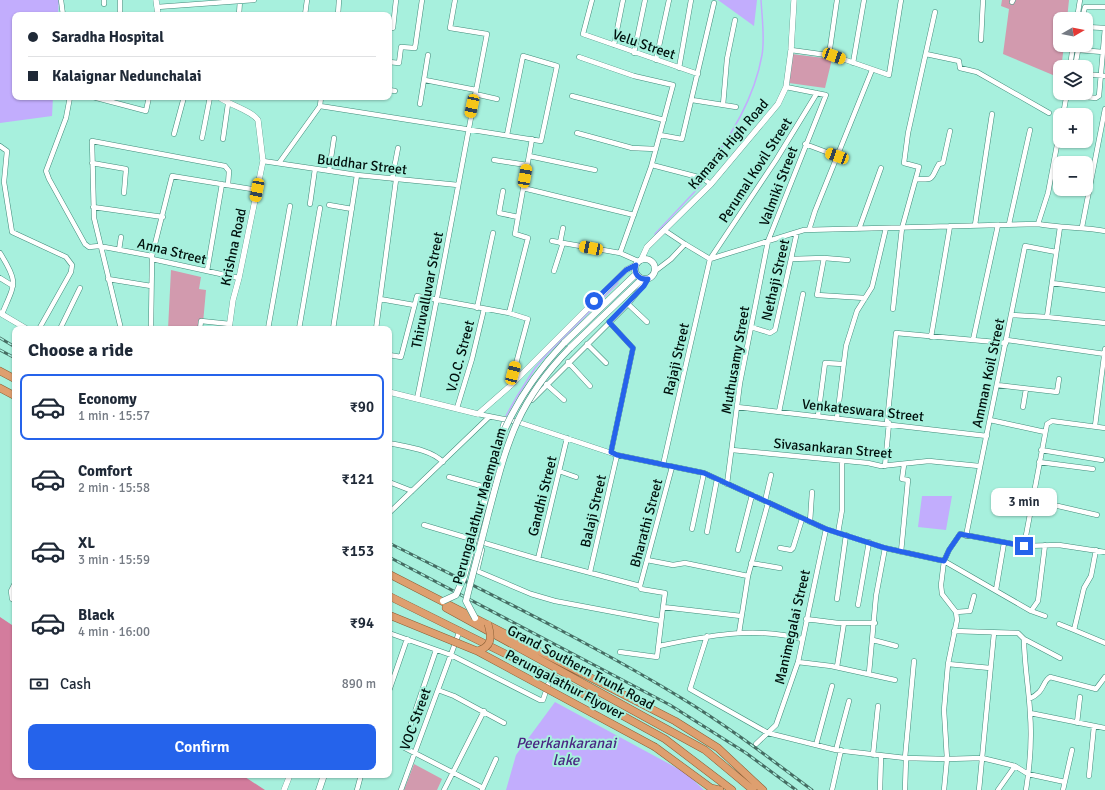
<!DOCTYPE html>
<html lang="en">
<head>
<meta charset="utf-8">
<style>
  body { margin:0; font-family:Signika,sans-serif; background:#f2f2f3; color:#1f2937; height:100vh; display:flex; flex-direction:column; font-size:15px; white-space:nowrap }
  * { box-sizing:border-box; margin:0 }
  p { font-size:13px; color:#747a83 }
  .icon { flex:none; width:22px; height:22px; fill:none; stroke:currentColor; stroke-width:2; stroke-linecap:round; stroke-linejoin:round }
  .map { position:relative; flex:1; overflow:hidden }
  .panel { position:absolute; left:12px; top:326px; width:380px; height:452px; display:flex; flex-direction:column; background:#fff; border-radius:8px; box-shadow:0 1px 3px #0004 }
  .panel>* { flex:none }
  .hud { position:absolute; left:12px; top:12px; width:380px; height:88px; border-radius:8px; box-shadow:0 1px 3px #0004; display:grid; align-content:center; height:88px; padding:0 16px; background:#fff }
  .needle { width:26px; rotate:81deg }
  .tools { position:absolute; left:1053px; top:12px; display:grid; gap:8px }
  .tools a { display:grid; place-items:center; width:40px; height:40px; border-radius:8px; background:#fff; box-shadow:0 1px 3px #0004; font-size:20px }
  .end { position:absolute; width:18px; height:18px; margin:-9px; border:5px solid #2563eb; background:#fff; box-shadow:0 0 0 2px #fff }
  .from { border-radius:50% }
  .bubble { position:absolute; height:28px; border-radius:8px; background:#fff; box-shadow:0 1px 3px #0004; font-size:13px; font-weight:600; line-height:28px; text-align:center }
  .car { position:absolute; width:12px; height:24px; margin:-12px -6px; border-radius:5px; box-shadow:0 0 3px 1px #0007; background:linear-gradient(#f5c518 24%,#345 0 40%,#f5c518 0 76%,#345 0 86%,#f5c518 0) }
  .hud b { display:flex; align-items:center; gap:14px; height:38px; font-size:15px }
  .hud b+b { border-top:1px solid #e0e1e3 }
  .hud i { width:10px; height:10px; background:#1f2937 }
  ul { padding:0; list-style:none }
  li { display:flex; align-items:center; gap:12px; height:66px; margin:0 8px 6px; padding:0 8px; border:2px solid transparent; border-radius:8px }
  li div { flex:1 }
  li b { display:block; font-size:15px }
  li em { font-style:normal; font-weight:600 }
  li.current { border-color:#2563eb }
  li>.icon { width:36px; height:36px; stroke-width:1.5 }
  h2 { padding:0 16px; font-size:18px; line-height:48px }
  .pay { display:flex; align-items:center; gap:10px; height:44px; padding:0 16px; font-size:15px }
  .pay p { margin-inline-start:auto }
  .button { display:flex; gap:8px; margin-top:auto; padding:8px 16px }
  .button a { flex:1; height:46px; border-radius:8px; background:#2563eb; color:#fff; font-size:16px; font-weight:600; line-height:46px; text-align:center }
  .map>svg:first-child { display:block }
  .green { fill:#d29aae }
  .forest { fill:#d37c9d }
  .water { fill:#c2adfd }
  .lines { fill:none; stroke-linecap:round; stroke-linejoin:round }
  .stream { stroke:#c2adfd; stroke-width:1.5 }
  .minor-casing { stroke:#428b7a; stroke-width:5.5 }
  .tertiary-casing { stroke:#428b7a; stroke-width:6 }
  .secondary-casing { stroke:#428b7a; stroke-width:7 }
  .trunk-casing { stroke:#8a5e35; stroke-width:8 }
  .minor { stroke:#fff; stroke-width:4.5 }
  .tertiary { stroke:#fff; stroke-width:5.5 }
  .secondary { stroke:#fff; stroke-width:6 }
  .trunk { stroke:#de9f6f; stroke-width:7 }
  .rail-casing { stroke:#456d63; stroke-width:3 }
  .rail { stroke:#a7f0dd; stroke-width:1.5; stroke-dasharray:4.5; stroke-linecap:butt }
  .secondary-bridge-casing { stroke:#428b7a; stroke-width:7; stroke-linecap:butt }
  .trunk-bridge-casing { stroke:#8a5e35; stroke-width:8; stroke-linecap:butt }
  .secondary-bridge { stroke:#fff; stroke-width:6 }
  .trunk-bridge { stroke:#de9f6f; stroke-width:7 }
  .route { stroke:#2563eb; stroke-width:5 }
  .labels { text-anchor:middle; stroke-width:4; stroke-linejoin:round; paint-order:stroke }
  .street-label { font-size:14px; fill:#00110d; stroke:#a7f0dd }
  .water-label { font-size:15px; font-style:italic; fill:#4a2782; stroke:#a7f0dd }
</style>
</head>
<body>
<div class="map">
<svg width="1105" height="790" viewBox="0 0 1105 790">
  <rect width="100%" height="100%" fill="#a7f0dd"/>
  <path class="green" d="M1002,0H1069L1067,19H1060V45H1064L1060,78L1003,54L1009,9L1001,6Z
    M792,54L832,59L825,88L789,83Z
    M171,270L201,277L199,289L206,290L203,323L198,329H168Z
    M414,764L442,779L437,790H404Z"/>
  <path class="forest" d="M0,617L15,627V775H242L265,790H0Z"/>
  <path class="water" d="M0,0H59L58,15H15V97H53L52,116L0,123Z
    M718,0H757L754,26Z
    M922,496H952L946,530L918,527Z
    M555,702L686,773L704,790H506L516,755Z"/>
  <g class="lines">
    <path class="stream" d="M656,235L655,234L701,185L697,180C726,145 754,101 762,55C765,38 762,18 761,0
      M506,416L516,398L535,368L547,354L618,283"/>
    <g class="minor-casing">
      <path id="minor" d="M61,0L63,15
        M592,0L583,34L698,74
        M1012,2L1013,0
        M104,4V0
        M157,7L254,0
        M120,15V0
        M239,15L240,0
        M305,15L307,0
        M338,15L339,0
        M1077,19L1080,0
        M1082,19L1085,7H1105
        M1086,27L1105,28
        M389,28H393L396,0
        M981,40L983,0
        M614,45L623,0
        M791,50L834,56L889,75L901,0
        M1078,50L1103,52
        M634,53L645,0
        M926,54L959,61L960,68L977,72L1049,113
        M829,55L837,0
        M579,57L634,76L673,85L651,167L620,253
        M656,60L669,0
        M389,62L399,63L401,47L415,48L422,0
        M853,63L864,0
        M1070,67L1073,45
        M1075,67L1079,45
        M679,68L691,0
        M1086,74L1105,76
        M425,80L476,90
        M389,90L395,91
        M1072,93L1074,96L1096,98L1099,96L1105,28
        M475,94L497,99
        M572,96L664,120
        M70,97L66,118L46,171L49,179L85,244L89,247L99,246L152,256V259L239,278
        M93,97L146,111L149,97
        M692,100L736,107
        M420,104L428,55
        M723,105L727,59L735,20
        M320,106L541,141L557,66L523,56L507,135
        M1063,115L1067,93
        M577,133L632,148L656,149
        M174,134L184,97
        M660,135L682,139L714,3
        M202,138L210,97
        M223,139L228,104
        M805,144L837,156
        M0,146L7,151L4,182L12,232L66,257L72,265L71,272L39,329
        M529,156L595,170
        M494,160L527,165
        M263,161L357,175L458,185
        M92,163L126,169L124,193
        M279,163L320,106L321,97
        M652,165L702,178L711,184
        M329,171L334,138
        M392,179L398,148
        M916,179C936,180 930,179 939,164L943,163L950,131
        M523,188L634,215
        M503,191L499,213L518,217
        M310,204L315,169
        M329,205L352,209
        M93,207L163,217
        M1009,224L1030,130
        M1038,224L1048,193L1060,129
        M975,225L992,114
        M1060,227L1047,317L1105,323
        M1082,227L1105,109
        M859,229L881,168
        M664,230L685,244L710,259L804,230L1038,224C1061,228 1083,227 1105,231
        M809,230L815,211L872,70
        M552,241L620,253L638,261
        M560,243L563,228
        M119,250L121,237
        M0,253C19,283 15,283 2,314
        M152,256L172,176L257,190
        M824,258L848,260
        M152,259L151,326L153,329
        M791,259L824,258L817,295L865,298
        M207,271L222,184
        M554,271L563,243
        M654,272L671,259L685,244
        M0,278L13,286
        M108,279L151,286
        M1052,283L1105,290
        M380,299L414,305
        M628,304L647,322
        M477,308L493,233
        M893,309L902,228L919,167L904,163L908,133L935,12
        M509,313L528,238L515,234L532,139
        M1012,315L1047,317
        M609,322L633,348L611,452
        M751,327L770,333L775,330L797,232
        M60,329L80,288
        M121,329L94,218L92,141L225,166L229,171L228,185
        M200,329L201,321L230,324
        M268,329L290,206
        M299,329L320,208
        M333,329L357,175
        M376,329L396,180
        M931,337L950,226
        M973,340L998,225
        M1007,340L1105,354
        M587,344L606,363
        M389,355L401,357L417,296L509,313L528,319L510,386
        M568,362L590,386
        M546,384L564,400
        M997,385L1057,392L1059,379
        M417,399C442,278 463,156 487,34L450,28L455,0
        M532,400L628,304L648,279
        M737,407L987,436
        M1023,407L1026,389
        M457,408L472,359L484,309
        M779,412L803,294
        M478,414L518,422L617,455L704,473L826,529L885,548L944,561L949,550L960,534L1024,546L1059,545L1105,552
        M818,416L825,363L843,364
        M837,418L846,346L857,311L872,287L886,228
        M990,420L1045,432
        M887,423L896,333L1006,343
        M1095,426L1105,349
        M389,443C406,447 430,449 443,462
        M732,450L868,463L881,466L929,461L979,466
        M1041,450L1102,460
        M1039,462L1093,469
        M663,465L710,259L776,160L817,93
        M885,466L889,423
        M559,471L576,477
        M449,477L485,487
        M389,482L412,491
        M727,484L740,383L768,241L826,95L786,87
        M1032,500L1097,515
        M765,501L771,475
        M389,513L489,417
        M810,522L812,492
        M424,525L538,559L640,586L641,589L665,593L663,607
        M692,529L704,473
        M707,532L717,479
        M838,533L842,510V461
        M966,536L1025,246L1056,252
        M1024,546L1047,424L1052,421L1105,428
        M780,548L791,550L793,548L802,519
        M482,550L477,571L531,594L555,601L661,621
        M738,550L752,495
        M1096,550L1091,576L1084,588L1074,630L1105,643
        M901,552L908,480L902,479L904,465
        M538,559L567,438
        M647,560L673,565L685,563L748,576
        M751,563L780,568
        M462,566L505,419
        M590,572L617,455
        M15,583L11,591L12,599L15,601
        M640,586L672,467
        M996,590L1004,543
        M837,599L846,535
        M858,605L869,542
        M1031,611L1045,616
        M956,612L970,611L974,596
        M806,619L838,623H875
        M1059,624L1074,630
        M954,631L1018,633L1024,639C1024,664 1029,688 1030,713C1032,738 1030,765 1026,790
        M389,633L451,655L540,700H543L551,676
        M739,633L748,576L768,503
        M707,636L690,689L768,733L836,750L905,758L947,759L982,758L1015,766L1028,774L1065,782
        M1024,639L1060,658
        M873,640L896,646
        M659,646C706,636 754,626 802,639
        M436,650L403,747L483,788
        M620,652L657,657L663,607L741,616
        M798,662L831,666L895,680
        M948,664L990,668
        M837,667L844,623
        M869,673L876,596L885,548
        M438,690L454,696L504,723
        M389,691L407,639
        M1029,699C1046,691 1041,683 1050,677L1096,689L1105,677
        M1030,713L1105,728
        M1077,723L1080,697
        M756,744L776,725L798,662L826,529
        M816,745L832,686
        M836,750L849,701
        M873,755L878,706
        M905,758L914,661
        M1089,776L1094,726
        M357,790L361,775
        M401,790L460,630
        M444,790L484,711
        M482,790L496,759
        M832,790L841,750
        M880,790L881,756
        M905,790L906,758
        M944,790L947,759L944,710L948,664L957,620L956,612L942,594L941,585L944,561L1031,611L1038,601L1045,545
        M979,790L994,633
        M998,790L1015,766
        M1063,790L1072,750"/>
    </g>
    <g class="tertiary-casing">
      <path id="tertiary" d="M156,0L158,15
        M219,97C229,105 251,110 258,120L263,161L239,278L233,300L229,329
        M641,260L647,247L711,184L778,104L786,87L791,50L794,0
        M0,313L27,329
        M389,392L478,414L510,386L626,270L636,265
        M284,790L290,775"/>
    </g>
    <g class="secondary-casing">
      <path id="secondary" d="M635 269a10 10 0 1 1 20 0a10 10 0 1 1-20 0Z
        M564,343L636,274
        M570,348L642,279
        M319,790L324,775"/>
    </g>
    <g class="trunk-casing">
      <path id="trunk" d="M0,371L15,379
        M0,388L15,396
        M389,574L675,721L718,748L763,790
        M389,596L556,679L665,739L732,790
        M446,608L705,750L753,790
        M655,747L711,788L720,790"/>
    </g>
    <use href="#minor" class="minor"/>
    <use href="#tertiary" class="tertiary"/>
    <use href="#secondary" class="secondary"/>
    <use href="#trunk" class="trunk"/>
    <g class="rail-casing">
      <path id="rail" d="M0,338L15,347
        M0,350L15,358
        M389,543C486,592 585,640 678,696C725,724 768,757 812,790
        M389,557L670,705L746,753L796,790"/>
    </g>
    <use href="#rail" class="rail"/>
    <g class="secondary-bridge-casing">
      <path id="secondary-bridge" d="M443,601L456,595L464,577L503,433C518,399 538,370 564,343
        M475,618L466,601C473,572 481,544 488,515C507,443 516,403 570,348"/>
    </g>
    <g class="trunk-bridge-casing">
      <path id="trunk-bridge" d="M389,615L477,651L655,747
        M477,651C492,647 492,638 488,624"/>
    </g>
    <use href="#secondary-bridge" class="secondary-bridge"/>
    <use href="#trunk-bridge" class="trunk-bridge"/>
  </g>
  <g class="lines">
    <path class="route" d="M594,301L626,270L636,265C633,274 639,280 648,279L644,286L609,322L633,348L611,452L617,455L704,473L826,529L885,548L944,561L949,550L960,534L1024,546"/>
  </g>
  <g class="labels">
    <g class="street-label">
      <text transform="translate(644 44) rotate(19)" y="5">Velu Street</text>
      <text transform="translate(728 144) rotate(-49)" y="5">Kamaraj High Road</text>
      <text transform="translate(362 164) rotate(7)" y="5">Buddhar Street</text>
      <text transform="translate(755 170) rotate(-57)" y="5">Perumal Kovil Street</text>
      <text transform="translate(778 186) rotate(-69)" y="5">Valmiki Street</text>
      <text transform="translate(233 247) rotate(-78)" y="5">Krishna Road</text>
      <text transform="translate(172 251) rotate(14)" y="5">Anna Street</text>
      <text transform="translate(775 280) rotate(-77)" y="5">Nethaji Street</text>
      <text transform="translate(427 290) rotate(-79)" y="5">Thiruvalluvar Street</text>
      <text transform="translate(460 356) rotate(-75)" y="5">V.O.C. Street</text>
      <text transform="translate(676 359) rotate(-77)" y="5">Rajaji Street</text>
      <text transform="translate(735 360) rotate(-80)" y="5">Muthusamy Street</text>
      <text transform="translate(988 373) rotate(-78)" y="5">Amman Koil Street</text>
      <text transform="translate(863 410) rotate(6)" y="5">Venkateswara Street</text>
      <text transform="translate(833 448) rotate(5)" y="5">Sivasankaran Street</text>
      <text transform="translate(542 496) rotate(-76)" y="5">Gandhi Street</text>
      <text transform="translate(479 506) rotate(-74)" y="5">Perungalathur Maempalam</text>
      <text transform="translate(593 511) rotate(-77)" y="5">Balaji Street</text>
      <text transform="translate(646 523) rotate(-75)" y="5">Bharathi Street</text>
      <text transform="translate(792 627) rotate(-77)" y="5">Manimegalai Street</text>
      <text transform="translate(581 667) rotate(28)" y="5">Grand Southern Trunk Road</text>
      <text transform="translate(565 684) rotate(28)" y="5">Perungalathur Flyover</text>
      <text transform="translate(415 719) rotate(-70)" y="5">VOC Street</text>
    </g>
    <g class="water-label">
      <text x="566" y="748">Peerkankaranai<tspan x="566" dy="17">lake</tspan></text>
    </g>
  </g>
</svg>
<div class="tools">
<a><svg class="needle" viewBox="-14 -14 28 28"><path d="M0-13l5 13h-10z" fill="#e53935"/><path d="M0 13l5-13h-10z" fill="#747a83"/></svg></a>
<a><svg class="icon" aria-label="layers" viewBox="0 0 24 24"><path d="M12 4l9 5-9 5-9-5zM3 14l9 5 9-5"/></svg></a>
<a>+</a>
<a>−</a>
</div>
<i class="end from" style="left:594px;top:301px"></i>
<i class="end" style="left:1024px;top:546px"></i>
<div class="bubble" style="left:991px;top:488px;width:66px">3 min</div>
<i class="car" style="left:834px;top:56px;rotate:110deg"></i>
<i class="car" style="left:472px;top:106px;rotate:192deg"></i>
<i class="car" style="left:837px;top:156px;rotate:290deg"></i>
<i class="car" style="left:525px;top:176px;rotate:10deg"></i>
<i class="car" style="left:257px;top:190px;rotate:191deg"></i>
<i class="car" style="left:591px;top:248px;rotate:281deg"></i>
<i class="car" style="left:513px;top:373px;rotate:15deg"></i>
<div class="hud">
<b><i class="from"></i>Saradha Hospital</b>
<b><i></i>Kalaignar Nedunchalai</b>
</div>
<section class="panel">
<h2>Choose a ride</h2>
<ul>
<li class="current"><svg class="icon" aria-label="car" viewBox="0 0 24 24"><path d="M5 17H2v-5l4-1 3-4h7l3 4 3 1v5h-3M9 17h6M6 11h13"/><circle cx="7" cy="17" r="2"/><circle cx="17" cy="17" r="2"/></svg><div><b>Economy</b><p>1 min · 15:57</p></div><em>₹90</em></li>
<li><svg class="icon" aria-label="car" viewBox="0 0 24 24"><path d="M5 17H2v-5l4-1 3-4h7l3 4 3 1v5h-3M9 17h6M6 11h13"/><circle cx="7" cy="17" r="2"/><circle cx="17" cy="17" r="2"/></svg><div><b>Comfort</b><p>2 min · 15:58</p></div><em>₹121</em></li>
<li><svg class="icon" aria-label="car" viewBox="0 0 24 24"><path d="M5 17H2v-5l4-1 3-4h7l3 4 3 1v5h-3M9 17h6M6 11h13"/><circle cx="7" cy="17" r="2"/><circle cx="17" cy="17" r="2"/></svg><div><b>XL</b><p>3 min · 15:59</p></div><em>₹153</em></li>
<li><svg class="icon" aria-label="car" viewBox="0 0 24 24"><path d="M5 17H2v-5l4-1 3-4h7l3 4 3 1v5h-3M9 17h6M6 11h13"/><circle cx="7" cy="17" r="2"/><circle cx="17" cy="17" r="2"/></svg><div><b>Black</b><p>4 min · 16:00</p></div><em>₹94</em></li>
</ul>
<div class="pay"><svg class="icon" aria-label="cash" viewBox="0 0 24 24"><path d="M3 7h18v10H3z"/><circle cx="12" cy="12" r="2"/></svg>Cash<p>890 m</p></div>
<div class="button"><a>Confirm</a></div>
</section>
</div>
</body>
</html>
